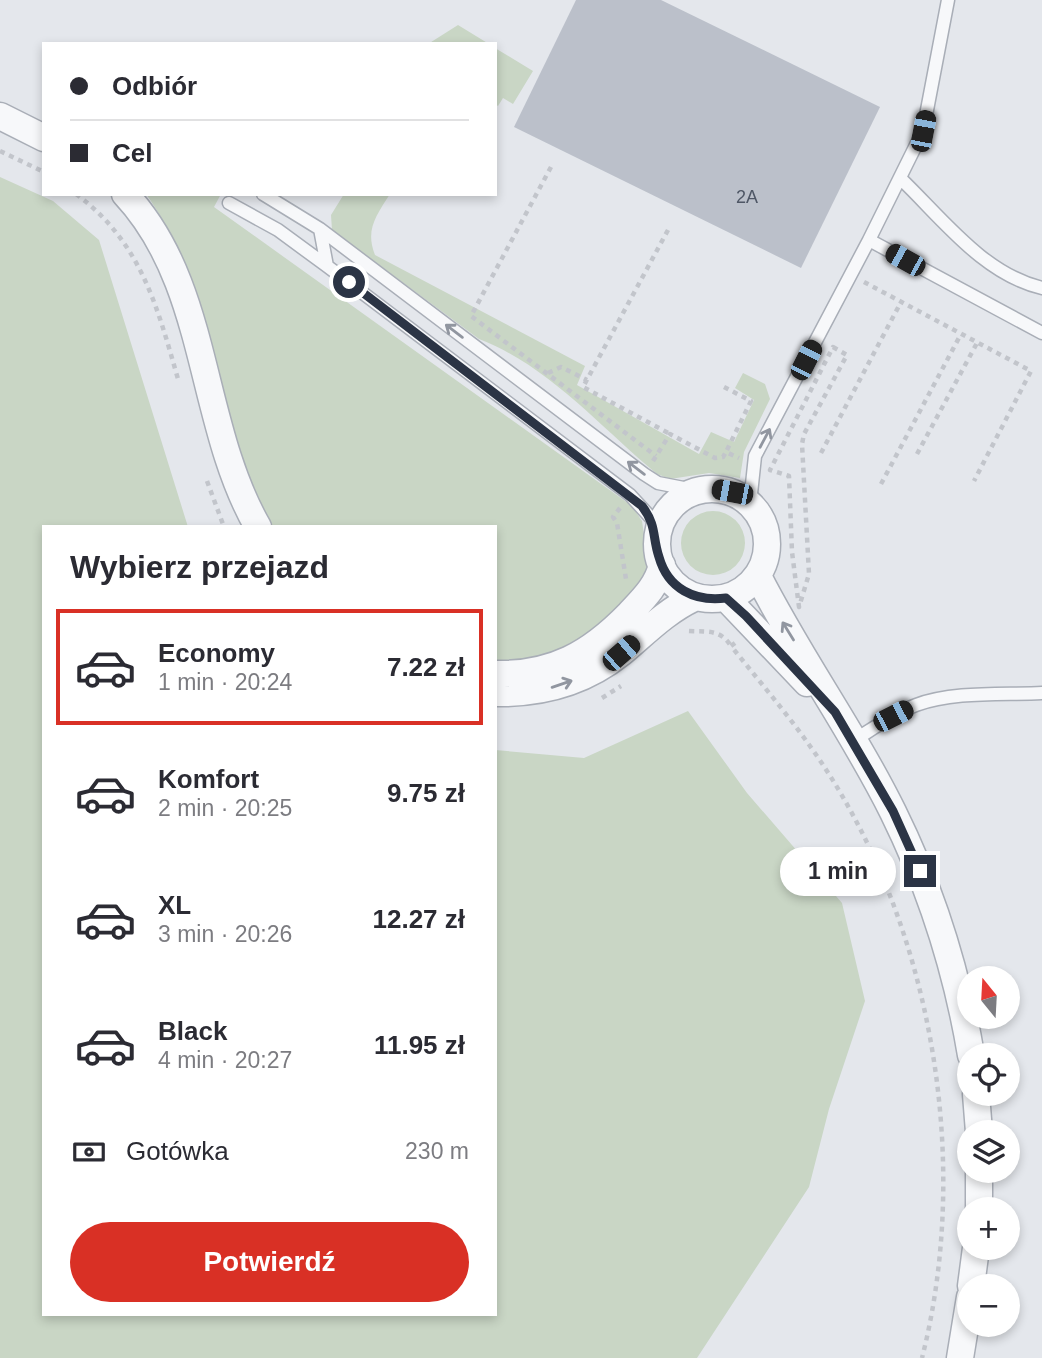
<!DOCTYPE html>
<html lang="pl">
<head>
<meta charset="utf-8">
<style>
  body { margin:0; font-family:Helvetica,sans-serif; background:#f7f7f7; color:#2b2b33; height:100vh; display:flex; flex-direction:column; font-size:26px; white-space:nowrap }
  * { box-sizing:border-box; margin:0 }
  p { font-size:23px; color:#7c7c81 }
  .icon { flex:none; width:38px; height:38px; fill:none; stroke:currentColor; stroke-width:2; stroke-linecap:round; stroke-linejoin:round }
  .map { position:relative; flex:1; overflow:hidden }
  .side { position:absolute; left:42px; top:525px; width:455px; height:791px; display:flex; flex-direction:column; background:#fff; border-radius:0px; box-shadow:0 4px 10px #0003 }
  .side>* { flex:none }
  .banner { position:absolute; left:42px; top:42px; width:455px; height:154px; border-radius:0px; box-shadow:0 4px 10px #0003; display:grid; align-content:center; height:154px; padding:0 28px; background:#fff }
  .needle { width:46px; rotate:342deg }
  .buttons { position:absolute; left:957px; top:966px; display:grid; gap:14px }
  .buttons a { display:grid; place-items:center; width:63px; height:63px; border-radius:50%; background:#fff; box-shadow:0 4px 10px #0003; font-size:35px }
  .end { position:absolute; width:32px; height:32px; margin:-16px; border:9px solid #2b3445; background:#fff; box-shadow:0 0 0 4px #fff }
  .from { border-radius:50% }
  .bubble { position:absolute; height:49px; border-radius:24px; background:#fff; box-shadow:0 4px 10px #0003; font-size:23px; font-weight:700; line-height:49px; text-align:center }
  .car { position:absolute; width:21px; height:42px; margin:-21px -10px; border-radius:9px; box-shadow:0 0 5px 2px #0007; background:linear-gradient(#222 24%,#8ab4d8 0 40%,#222 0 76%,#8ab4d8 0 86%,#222 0) }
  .banner b { display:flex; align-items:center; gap:24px; height:66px; font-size:26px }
  .banner b+b { border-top:2px solid #e1e1e2 }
  .banner i { width:18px; height:18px; background:#2b2b33 }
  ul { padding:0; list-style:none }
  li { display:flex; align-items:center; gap:21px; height:116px; margin:0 14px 10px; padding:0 14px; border:4px solid transparent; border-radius:0px }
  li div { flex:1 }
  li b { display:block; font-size:26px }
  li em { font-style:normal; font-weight:700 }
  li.current { border-color:#d93025 }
  li>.icon { width:63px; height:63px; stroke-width:1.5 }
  h2 { padding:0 28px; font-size:32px; line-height:84px }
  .pay { display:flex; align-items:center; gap:18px; height:77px; padding:0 28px; font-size:26px }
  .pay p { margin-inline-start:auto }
  .cta { display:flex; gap:14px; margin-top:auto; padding:14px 28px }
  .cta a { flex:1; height:80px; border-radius:42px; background:#d93025; color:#fff; font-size:28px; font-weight:700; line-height:80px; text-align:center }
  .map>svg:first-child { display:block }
  .green { fill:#c9d6c5 }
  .building { fill:#bbc0ca }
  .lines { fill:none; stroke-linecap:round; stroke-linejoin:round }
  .lane-casing { stroke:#a9aeb7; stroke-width:15 }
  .street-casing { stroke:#a9aeb7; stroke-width:29 }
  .path { stroke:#c2c5cb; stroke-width:4.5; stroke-dasharray:5 5; stroke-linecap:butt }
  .lane { stroke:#f7f8fa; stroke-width:12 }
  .street { stroke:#f7f8fa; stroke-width:26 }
  .oneway { stroke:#9196a0 }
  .route { stroke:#2b3445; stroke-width:9 }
  .labels { text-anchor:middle; stroke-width:6; stroke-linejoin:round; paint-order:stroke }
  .number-label { font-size:18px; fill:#4f5766 }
</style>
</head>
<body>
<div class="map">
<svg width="1042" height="1358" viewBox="0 0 1042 1358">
  <rect width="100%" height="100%" fill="#e4e7ec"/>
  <path class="green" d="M458,25L489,44H428Z
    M495,48L533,71L513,104L503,98L498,106L495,104Z
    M0,177L53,201L99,240L188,527H44V1314H495V750L584,758L688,711L747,793L842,903L865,1001L829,1109L809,1187L697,1358H0Z
    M146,194H221L214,207L632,506L642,521L648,561L646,574L638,589L588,637L537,660L495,665V527H271C254,505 241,455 233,427C211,348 194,262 146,194Z
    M344,194H390C376,216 365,230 375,255L585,366L577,385L699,454L711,432L734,442L754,400L735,388L743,373L765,384L770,399L744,452L740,478L709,473L670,479L657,474C600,427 549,366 479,339L332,230L331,215Z
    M681 543a32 32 0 1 1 64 0a32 32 0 1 1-64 0Z"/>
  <path class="building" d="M576,0H661L880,107L801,268L514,127Z"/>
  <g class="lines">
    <g class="lane-casing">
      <path id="lane" d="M900,178C942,218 983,274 1042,288
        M263,194L320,229L644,474L658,483L699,491
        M229,203L278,230L327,266L630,495L652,519L657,539
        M320,229L327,266
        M869,240L923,131L948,0
        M750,503L755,456L869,240L1042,333
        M853,741C874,728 893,714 916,705C954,691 1002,695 1042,693"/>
    </g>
    <g class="street-casing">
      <path id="street" d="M0,116L44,138
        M125,194C210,285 198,423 258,527
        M657 544a55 55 0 1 1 110 0a55 55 0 1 1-110 0Z
        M758,576C799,657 853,731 893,812C931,889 957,971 971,1055
        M726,598L807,683
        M495,674C553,675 590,654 629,614C643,599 657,586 662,565
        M495,693C541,694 585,682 621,653C645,633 666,611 694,598
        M976,1094L979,1132
        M979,1209V1171
        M971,1286L976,1248
        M960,1358L970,1297"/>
    </g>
    <path class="path" d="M0,151L44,172
      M551,167L471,316L656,456
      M76,194C141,242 157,306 178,379
      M668,230L583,387L670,434
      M864,282L1031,371L974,481
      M833,347L847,355L804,434L802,444L809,574L799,607L792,552L789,476L770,470Z
      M548,373L561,367L587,380
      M724,387L751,401L726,452
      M821,453L901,302
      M917,454L977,343
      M653,461L670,434L715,458L723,457L726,452L739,458
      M207,481L224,527
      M881,484L961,334
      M620,508L613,517L617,523L626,579
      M689,631C708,632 720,629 731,646
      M735,643L731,646C763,686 797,725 825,768C934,935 971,1165 922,1358
      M602,698L621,686"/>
    <use href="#lane" class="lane"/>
    <use href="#street" class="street"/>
  </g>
  <defs><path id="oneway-shaft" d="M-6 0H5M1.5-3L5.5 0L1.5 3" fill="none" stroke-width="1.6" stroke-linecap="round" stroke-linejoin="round" transform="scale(1.75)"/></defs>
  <g class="oneway">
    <use href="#oneway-shaft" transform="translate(454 331) rotate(-143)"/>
    <use href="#oneway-shaft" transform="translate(765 438) rotate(-62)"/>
    <use href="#oneway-shaft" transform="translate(636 468) rotate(-143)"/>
    <use href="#oneway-shaft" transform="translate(788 631) rotate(-122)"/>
    <use href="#oneway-shaft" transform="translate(562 684) rotate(-19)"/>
  </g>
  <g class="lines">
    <path class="route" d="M349,282L642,506C657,526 652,536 659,557C668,589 695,602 726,598L746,616L835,712L893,811L920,871"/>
  </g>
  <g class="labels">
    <g class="number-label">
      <text x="747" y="203">2A</text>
    </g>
  </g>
</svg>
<div class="buttons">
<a><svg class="needle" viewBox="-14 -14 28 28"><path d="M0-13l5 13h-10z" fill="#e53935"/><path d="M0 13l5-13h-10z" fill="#7c7c81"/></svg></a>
<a><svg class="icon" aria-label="locate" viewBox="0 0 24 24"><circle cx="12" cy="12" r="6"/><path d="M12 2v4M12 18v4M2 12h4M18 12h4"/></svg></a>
<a><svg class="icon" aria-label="layers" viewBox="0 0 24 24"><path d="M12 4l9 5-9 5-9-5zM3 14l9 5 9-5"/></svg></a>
<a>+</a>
<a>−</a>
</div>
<i class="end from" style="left:349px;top:282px"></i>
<i class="end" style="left:920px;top:871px"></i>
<div class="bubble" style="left:780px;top:847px;width:116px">1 min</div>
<i class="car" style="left:923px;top:131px;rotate:11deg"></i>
<i class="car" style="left:905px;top:260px;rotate:299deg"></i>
<i class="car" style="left:806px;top:360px;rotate:27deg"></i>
<i class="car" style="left:732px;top:492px;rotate:281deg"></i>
<i class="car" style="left:621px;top:653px;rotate:49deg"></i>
<i class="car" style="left:893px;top:716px;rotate:63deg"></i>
<div class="banner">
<b><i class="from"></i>Odbiór</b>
<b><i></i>Cel</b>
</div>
<section class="side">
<h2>Wybierz przejazd</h2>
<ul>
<li class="current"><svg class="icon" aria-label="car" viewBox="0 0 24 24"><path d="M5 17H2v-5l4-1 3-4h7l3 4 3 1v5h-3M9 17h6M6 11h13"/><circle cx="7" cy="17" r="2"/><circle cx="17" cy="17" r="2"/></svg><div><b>Economy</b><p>1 min · 20:24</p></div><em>7.22 zł</em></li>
<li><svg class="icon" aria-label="car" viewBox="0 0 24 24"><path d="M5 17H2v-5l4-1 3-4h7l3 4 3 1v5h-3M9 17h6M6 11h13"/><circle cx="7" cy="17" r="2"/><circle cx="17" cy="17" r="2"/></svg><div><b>Komfort</b><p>2 min · 20:25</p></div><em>9.75 zł</em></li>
<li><svg class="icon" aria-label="car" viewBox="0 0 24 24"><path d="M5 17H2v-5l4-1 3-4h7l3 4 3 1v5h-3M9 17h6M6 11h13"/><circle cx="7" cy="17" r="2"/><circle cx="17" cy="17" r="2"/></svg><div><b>XL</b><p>3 min · 20:26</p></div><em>12.27 zł</em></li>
<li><svg class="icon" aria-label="car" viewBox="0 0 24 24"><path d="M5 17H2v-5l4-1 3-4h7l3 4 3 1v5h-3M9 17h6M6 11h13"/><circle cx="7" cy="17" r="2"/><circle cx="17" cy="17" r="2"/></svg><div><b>Black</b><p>4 min · 20:27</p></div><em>11.95 zł</em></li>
</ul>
<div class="pay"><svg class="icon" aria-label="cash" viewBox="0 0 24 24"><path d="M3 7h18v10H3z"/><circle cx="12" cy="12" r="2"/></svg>Gotówka<p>230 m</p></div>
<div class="cta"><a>Potwierdź</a></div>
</section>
</div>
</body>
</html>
